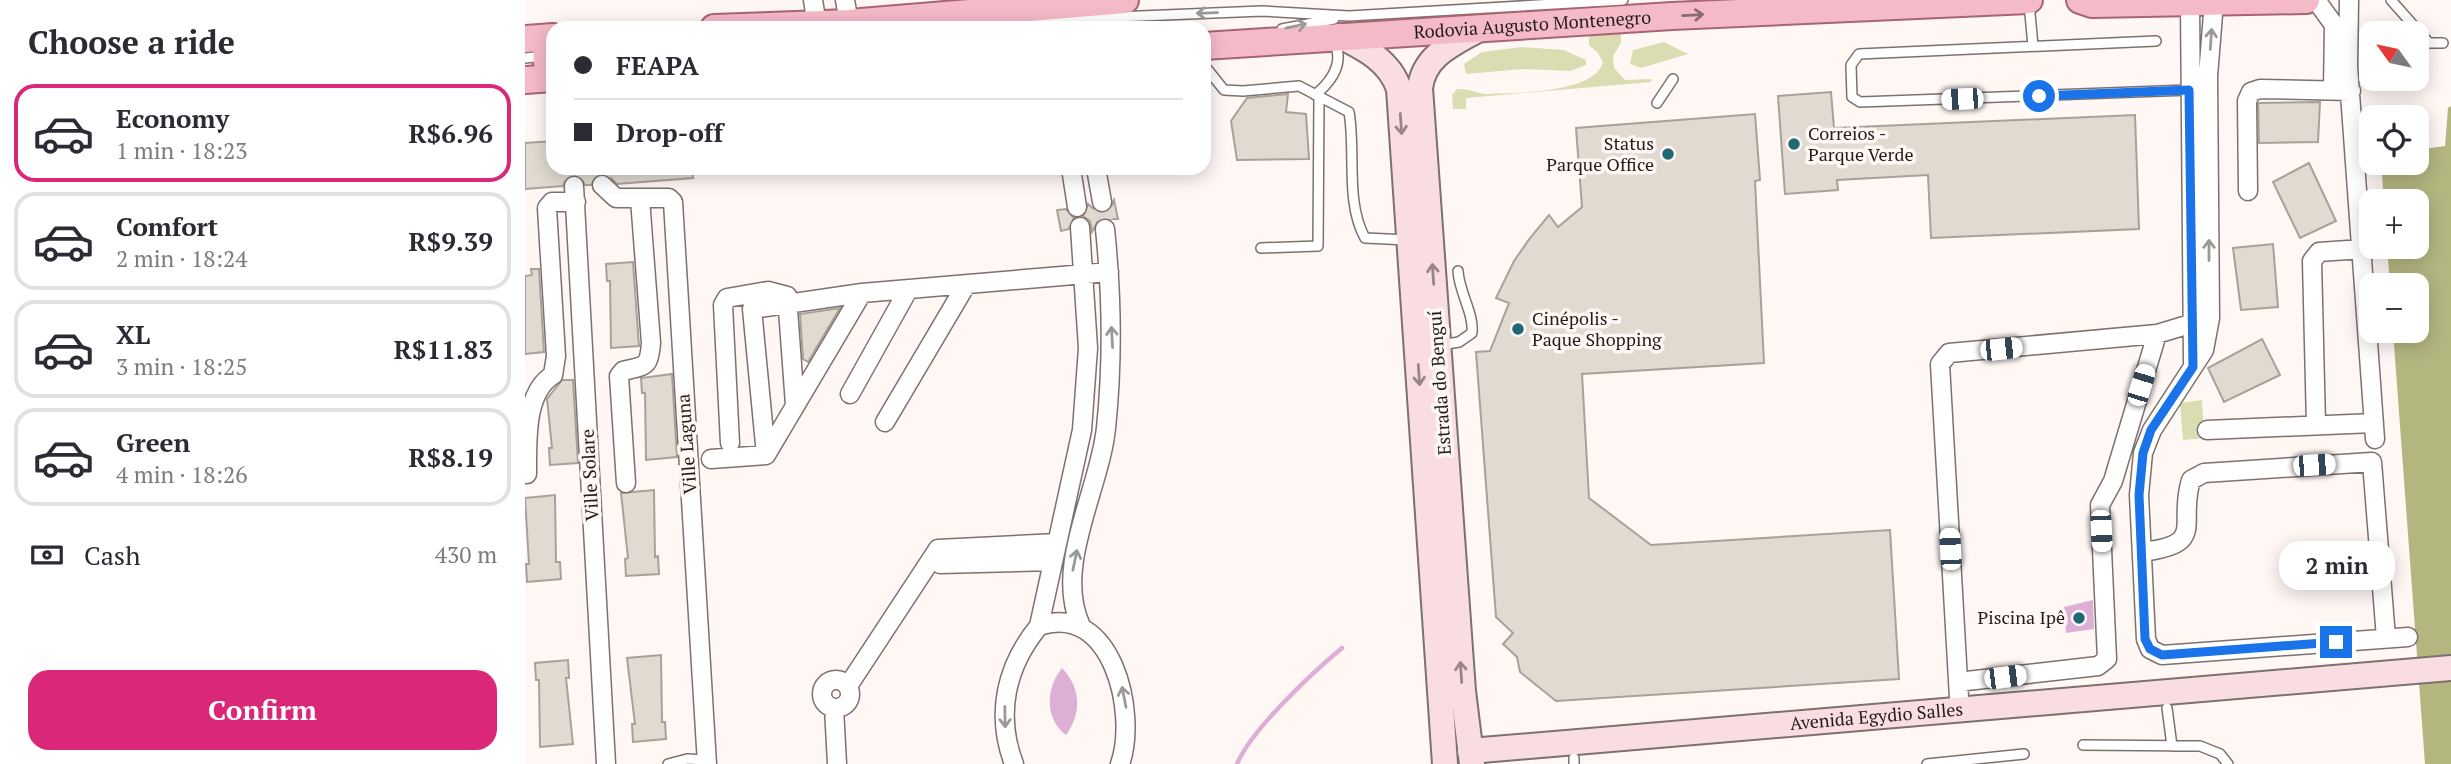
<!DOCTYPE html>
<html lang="en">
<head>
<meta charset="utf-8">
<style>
  body { margin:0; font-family:"PT Serif",serif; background:#f2f2f3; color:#2b2b33; height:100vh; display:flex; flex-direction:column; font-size:26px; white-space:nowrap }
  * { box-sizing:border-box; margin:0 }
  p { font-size:23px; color:#7c7c81 }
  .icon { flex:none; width:38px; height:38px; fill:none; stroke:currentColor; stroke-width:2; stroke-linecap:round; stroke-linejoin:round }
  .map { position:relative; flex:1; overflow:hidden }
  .sheet { display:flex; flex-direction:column; background:#fff; width:525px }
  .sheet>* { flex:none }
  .banner { position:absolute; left:21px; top:21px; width:665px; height:154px; border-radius:21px; box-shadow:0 4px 18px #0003; display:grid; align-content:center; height:154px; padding:0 28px; background:#fff }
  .needle { width:46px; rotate:303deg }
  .tools { position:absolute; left:1834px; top:21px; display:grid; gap:14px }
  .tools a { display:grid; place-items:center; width:70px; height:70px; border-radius:14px; background:#fff; box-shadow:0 4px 18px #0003; font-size:35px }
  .end { position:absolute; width:32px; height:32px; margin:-16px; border:9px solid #1a73e8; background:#fff; box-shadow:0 0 0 4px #fff }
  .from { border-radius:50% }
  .bubble { position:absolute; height:49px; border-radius:21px; background:#fff; box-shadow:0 4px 18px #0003; font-size:23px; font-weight:700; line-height:49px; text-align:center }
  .car { position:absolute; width:21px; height:42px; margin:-21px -10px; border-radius:9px; box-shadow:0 0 5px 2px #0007; background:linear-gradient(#fff 24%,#345 0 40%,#fff 0 76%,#345 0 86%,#fff 0) }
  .banner b { display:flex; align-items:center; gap:24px; height:66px; font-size:26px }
  .banner b+b { border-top:2px solid #e1e1e2 }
  .banner i { width:18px; height:18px; background:#2b2b33 }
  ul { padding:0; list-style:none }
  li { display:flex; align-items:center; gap:21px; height:98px; margin:0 14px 10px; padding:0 14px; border:4px solid #e1e1e2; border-radius:21px }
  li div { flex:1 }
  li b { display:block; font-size:26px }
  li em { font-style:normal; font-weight:700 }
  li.active { border-color:#db2777 }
  li>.icon { width:63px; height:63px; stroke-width:1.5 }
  h2 { padding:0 28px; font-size:32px; line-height:84px }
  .pay { display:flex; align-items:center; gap:18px; height:77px; padding:0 28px; font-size:26px }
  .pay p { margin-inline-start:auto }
  .action { display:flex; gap:14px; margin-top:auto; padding:14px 28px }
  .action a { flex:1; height:80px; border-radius:21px; background:#db2777; color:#fff; font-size:28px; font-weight:700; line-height:80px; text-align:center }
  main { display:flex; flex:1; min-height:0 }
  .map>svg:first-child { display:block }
  .green { fill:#dadcb1 }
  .forest { fill:#b4b680 }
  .water { fill:#ddafd5 }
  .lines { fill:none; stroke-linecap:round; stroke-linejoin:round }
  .stream { stroke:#ddafd5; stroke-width:4.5 }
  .building { fill:#e1dad0; stroke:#a8a198; stroke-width:2 }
  .street-tunnel { stroke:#ddd6d3; stroke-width:18; stroke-dasharray:18 9; stroke-linecap:butt }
  .lane-casing { stroke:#7d716d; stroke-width:12 }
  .street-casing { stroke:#7d716d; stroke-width:21 }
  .secondary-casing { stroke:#7d716d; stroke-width:28 }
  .primary-casing { stroke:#a76572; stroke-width:30 }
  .lane { stroke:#fff; stroke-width:9 }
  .street { stroke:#fff; stroke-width:18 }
  .secondary { stroke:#fadce3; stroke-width:24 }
  .primary { stroke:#f5bac7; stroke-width:26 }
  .oneway { stroke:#9b9998 }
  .oneway2 { stroke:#8b6b70 }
  .oneway3 { stroke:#988689 }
  .route { stroke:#1a73e8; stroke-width:9 }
  .poi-dot { fill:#206875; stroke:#fef7f4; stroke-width:2.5 }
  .labels { text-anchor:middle; stroke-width:7; stroke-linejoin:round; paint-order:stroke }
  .street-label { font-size:18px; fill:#211c1a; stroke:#fef7f4 }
  .poi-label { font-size:18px; fill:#211c1a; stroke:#fef7f4; text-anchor:start }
</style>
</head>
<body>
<main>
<section class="sheet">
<h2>Choose a ride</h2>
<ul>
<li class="active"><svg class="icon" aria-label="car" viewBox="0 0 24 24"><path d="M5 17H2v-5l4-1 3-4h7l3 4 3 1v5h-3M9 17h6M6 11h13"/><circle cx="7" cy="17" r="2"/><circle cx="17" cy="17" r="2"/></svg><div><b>Economy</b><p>1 min · 18:23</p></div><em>R$6.96</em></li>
<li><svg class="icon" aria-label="car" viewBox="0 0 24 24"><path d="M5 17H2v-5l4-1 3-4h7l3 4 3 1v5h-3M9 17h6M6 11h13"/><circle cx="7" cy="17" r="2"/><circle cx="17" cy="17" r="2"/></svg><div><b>Comfort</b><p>2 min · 18:24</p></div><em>R$9.39</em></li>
<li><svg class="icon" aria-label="car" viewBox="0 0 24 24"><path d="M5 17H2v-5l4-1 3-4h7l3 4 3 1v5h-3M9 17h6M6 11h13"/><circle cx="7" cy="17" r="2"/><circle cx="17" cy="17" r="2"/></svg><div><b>XL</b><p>3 min · 18:25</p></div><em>R$11.83</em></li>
<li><svg class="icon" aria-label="car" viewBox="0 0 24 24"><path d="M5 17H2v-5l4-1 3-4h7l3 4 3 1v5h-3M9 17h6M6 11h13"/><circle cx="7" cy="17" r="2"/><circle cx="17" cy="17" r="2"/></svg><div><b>Green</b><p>4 min · 18:26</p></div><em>R$8.19</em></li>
</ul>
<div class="pay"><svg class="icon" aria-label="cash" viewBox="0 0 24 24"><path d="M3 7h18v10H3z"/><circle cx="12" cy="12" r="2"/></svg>Cash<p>430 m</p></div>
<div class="action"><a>Confirm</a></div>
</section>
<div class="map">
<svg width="1926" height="764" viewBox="0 0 1926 764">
  <rect width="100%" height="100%" fill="#fef7f4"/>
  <path class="green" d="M1096,33V43L1088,56L1089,68L1100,80L1126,79V82L941,98V109H928L927,95L932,89C943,88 953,94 963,94C990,93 1071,93 1078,62L1073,53L1064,45V36Z
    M1139,42L1163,54L1116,68L1105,64L1108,50Z
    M997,47L1039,50L1061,60V65L1045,71L997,69L941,74L939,64L957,52Z
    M1677,400L1679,438L1658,440L1655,403Z"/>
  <path class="forest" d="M1926,106V764H1900L1868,331H1892V285H1865L1862,247H1892V201H1859L1856,163H1892V150L1920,146L1923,108Z"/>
  <path class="water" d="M1568,600L1569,629L1541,633L1539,607Z
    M537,668C556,688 557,713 541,735C519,718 521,688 537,668Z"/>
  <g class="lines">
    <path class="stream" d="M712,764C726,730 788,672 817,648"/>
  </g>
  <path class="building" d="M1306,92L1309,128L1610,115L1614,229L1406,238L1403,175L1312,180L1313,190L1260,194L1253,96Z
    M763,94L761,112L781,114L784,159L712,160L706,121L722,98Z
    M1795,102L1793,142L1734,143L1733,103Z
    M1230,114L1235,180L1230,181L1239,363L1057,374L1064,498L1126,545L1365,530L1374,679L1031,701L995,672L992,657L978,644L988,633L971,617L951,352L965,351L984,303L971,298L989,261L1005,238L1024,215L1033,227L1057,207L1051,128Z
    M28,141V168H167L168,178L92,184L84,176L74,174L66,185H60L55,176L48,175L42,177L38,186L0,189V143Z
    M1784,163L1811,221L1775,238L1748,182Z
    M589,200L593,219H574L567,232L565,221L558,216L563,204L572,212L580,213L585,210Z
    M541,209L549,218L544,229L536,231L532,210Z
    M1748,244L1753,307L1716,310L1708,248Z
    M108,262L114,346L86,348L85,281H82L81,264Z
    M6,269H14L19,352L0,354V276L7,275Z
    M315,308L283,362L278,359L275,314Z
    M1737,339L1755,375L1699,402L1683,368Z
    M147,374L152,457L121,460L120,393H117L116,378Z
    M37,380H48L53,463L25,465L24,448H27L22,399Z
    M129,490L130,557L133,556L134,574L101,576L100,559L103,558L96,493Z
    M30,495L31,562H35L36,579L2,582L1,564H4L0,498Z
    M136,655L137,722H140L141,739L108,742L107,724H110L102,658Z
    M43,660L44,678H41L48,744L15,747L14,680H11L10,663Z"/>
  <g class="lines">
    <path class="street-tunnel" d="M48,168L49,186
      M76,168L77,185
      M577,202L580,229"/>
    <g class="lane-casing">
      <path id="lane" d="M1866,0L1904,43H1918
        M1504,3L1508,46
        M459,28L494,21L737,11L824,16L1098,0
        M757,29L809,19
        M1631,41L1334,54L1326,65L1327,97L1335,102L1664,90
        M0,58L19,56
        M679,65L699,90L718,91L774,86L824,112C831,152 820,202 840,238L883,240
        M790,95C807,81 820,63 809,41
        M1132,103L1148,79
        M736,248L793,246L794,98
        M916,345L934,342L947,333C949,313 934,292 933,271
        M1642,708L1647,746
        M1558,745L1675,746L1695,754L1703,764
        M1049,758V764
        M143,764L162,759L181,760
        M1402,764L1499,754"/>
    </g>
    <g class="street-casing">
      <path id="street" d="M288,0L292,25
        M320,0L324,23
        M1791,0L1809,25L1808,90
        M1824,0L1823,66L1850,439
        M1665,2L1668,363
        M1689,2L1683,76L1685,318L1679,350L1627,430L1618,453L1614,495L1621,639L1625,649L1637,655L1883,637
        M546,168L552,207
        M571,168L577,202
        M77,185L91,198H144L148,202L182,764
        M49,186L81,764
        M1723,191L1722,101L1726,92L1735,89L1826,91
        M325,394L383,290
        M360,422L441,285
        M1791,425L1787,261L1794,252L1837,249
        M1682,430L1849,423
        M205,443L198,305L202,298L243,291L262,296L270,405
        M241,455L337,293L584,272
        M241,455L227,309L337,293
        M186,459L241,455
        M2,474C2,439 0,392 28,375L31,356L22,208L27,202H51
        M101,483L94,376L98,371C120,365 124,369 126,343L115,199
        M1617,552C1683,544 1652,525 1666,480L1679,473L1847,462L1861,638
        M408,560L415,564L527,561
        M514,626L557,430L563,348L555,227
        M556,626C528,567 575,489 581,428C588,361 587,296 580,229
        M297 694a14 14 0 1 1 28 0a14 14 0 1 1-28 0Z
        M1433,682L1573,666L1582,659L1575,505L1588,481L1632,334
        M323,686L413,549L532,543
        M1434,698L1415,364L1424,353L1632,334L1685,318
        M309,708L312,764
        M489,764C470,714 481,666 514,626C587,601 613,713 595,764"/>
    </g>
    <g class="secondary-casing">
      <g id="secondary">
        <path d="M815,36C839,48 865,61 874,89L920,764"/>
        <path id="s1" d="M945,751L1926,668"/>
        <path d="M947,764L938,691L895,88C899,55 928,44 954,29"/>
      </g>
    </g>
    <g class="primary-casing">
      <g id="primary">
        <path d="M1555,0L1567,4L1781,0"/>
        <path d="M189,28L324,23L600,0"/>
        <path d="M0,39L28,37"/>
        <path d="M28,45L22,50C21,59 21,66 28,73"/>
        <path id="s2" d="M679,46L1147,16L1504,0"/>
        <path d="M0,80L28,78"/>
      </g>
    </g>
    <use href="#lane" class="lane"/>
    <use href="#street" class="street"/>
    <use href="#secondary" class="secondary"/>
    <use href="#primary" class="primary"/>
  </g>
  <defs><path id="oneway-shaft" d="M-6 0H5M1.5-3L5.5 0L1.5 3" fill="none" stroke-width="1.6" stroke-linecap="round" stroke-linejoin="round" transform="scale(1.75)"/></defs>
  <g class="oneway">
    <use href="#oneway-shaft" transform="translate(682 13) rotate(178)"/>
    <use href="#oneway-shaft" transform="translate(771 26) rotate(-12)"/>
    <use href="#oneway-shaft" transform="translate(1686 39) rotate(-86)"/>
    <use href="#oneway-shaft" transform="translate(1684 250) rotate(-90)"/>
    <use href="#oneway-shaft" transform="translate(587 337) rotate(-93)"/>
    <use href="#oneway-shaft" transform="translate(550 560) rotate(-78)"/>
    <use href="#oneway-shaft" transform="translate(599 697) rotate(-101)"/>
    <use href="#oneway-shaft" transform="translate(480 717) rotate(89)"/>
  </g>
  <use class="oneway2" href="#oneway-shaft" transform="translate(1168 15) rotate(-3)"/>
  <g class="oneway3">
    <use href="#oneway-shaft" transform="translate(876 124) rotate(86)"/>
    <use href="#oneway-shaft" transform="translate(908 274) rotate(-94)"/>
    <use href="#oneway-shaft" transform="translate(894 375) rotate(86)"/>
    <use href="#oneway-shaft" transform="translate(936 672) rotate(-94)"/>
  </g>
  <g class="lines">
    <path class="route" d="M1514,96L1664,90L1668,367L1626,430L1618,453L1614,495L1620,639L1625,649L1637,655L1811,642"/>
  </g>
  <g class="poi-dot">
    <circle cx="1269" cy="144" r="7"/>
    <circle cx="1143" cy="154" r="7"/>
    <circle cx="993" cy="329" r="7"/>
    <circle cx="1554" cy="618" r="7"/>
  </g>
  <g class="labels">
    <g class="street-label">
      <text dy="6" stroke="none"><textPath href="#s2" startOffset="329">Rodovia Augusto Montenegro</textPath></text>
      <text transform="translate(915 383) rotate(-94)" y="6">Estrada do Benguí</text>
      <text transform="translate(162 444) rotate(-94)" y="6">Ville Laguna</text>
      <text transform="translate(65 475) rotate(-93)" y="6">Ville Solare</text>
      <text dy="6" stroke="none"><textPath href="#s1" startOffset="408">Avenida Egydio Salles</textPath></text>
    </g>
    <g class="poi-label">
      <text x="1283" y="140">Correios -<tspan x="1283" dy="21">Parque Verde</tspan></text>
      <text x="1129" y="150" text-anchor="end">Status<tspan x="1129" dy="21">Parque Office</tspan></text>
      <text x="1007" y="325">Cinépolis -<tspan x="1007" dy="21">Paque Shopping</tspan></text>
      <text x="1540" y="624" text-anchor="end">Piscina Ipê</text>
    </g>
  </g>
</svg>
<div class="tools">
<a><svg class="needle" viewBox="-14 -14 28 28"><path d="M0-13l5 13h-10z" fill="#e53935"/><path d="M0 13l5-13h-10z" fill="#7c7c81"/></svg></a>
<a><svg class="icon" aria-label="locate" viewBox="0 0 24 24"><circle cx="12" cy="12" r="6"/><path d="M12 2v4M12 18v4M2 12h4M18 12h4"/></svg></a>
<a>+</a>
<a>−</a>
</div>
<i class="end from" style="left:1514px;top:96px"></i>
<i class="end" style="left:1811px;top:642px"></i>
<div class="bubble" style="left:1754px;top:541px;width:116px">2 min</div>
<i class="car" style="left:1437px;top:99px;rotate:268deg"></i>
<i class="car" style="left:1476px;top:349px;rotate:84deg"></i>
<i class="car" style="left:1616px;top:385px;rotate:17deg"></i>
<i class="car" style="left:1789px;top:465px;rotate:86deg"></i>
<i class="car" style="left:1576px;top:531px;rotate:177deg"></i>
<i class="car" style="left:1425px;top:549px;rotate:357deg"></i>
<i class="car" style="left:1480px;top:677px;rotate:83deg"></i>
<div class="banner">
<b><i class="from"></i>FEAPA</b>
<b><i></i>Drop-off</b>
</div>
</div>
</main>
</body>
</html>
